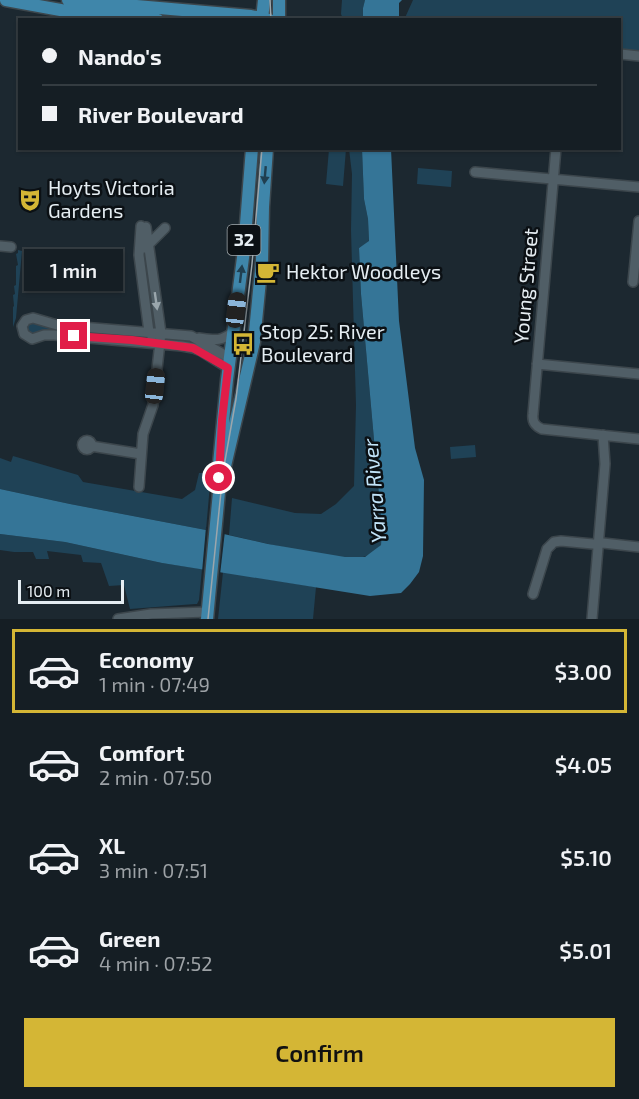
<!DOCTYPE html>
<html lang="en">
<head>
<meta charset="utf-8">
<style>
  body { margin:0; font-family:"Exo 2",sans-serif; background:#222b31; color:#f1f3f6; height:100vh; display:flex; flex-direction:column; font-size:22px; white-space:nowrap }
  * { box-sizing:border-box; margin:0 }
  p { font-size:20px; color:#9da2a6 }
  .icon { flex:none; width:33px; height:33px; fill:none; stroke:currentColor; stroke-width:2; stroke-linecap:round; stroke-linejoin:round }
  .map { position:relative; height:619px; overflow:hidden }
  .panel { display:flex; flex-direction:column; background:#151e24; flex:1 }
  .panel>* { flex:none }
  .guide { position:absolute; left:18px; top:18px; width:603px; height:132px; border-radius:0px; box-shadow:0 2px 4px #0004,0 0 0 2px #343c41; display:grid; align-content:center; height:132px; padding:0 24px; background:#151e24 }
  .scale { position:absolute; left:18px; bottom:15px; width:106px; box-sizing:border-box; padding-left:6px; border:3px solid #e5edf2; border-top:0; font-size:16px; line-height:21px; white-space:nowrap; color:#e5edf2; -webkit-text-stroke:4px #0b1014; paint-order:stroke }
  .end { position:absolute; width:27px; height:27px; margin:-14px; border:8px solid #e11d48; background:#fff; box-shadow:0 0 0 3px #fff }
  .from { border-radius:50% }
  .bubble { position:absolute; height:42px; border-radius:0px; background:#151e24; box-shadow:0 2px 4px #0004,0 0 0 2px #343c41; font-size:20px; font-weight:600; line-height:42px; text-align:center }
  .car { position:absolute; width:18px; height:36px; margin:-18px -9px; border-radius:8px; box-shadow:0 0 4px 2px #0007; background:linear-gradient(#222 24%,#8ab4d8 0 40%,#222 0 76%,#8ab4d8 0 86%,#222 0) }
  .guide b { display:flex; align-items:center; gap:21px; height:57px; font-size:22px }
  .guide b+b { border-top:2px solid #343c41 }
  .guide i { width:15px; height:15px; background:#f1f3f6 }
  ul { padding:10px 0 0; list-style:none }
  li { display:flex; align-items:center; gap:18px; height:84px; margin:0 12px 9px; padding:0 12px; border:3px solid transparent; border-radius:0px }
  li div { flex:1 }
  li b { display:block; font-size:22px }
  li em { font-style:normal; font-weight:600 }
  li.on { border-color:#d4b635 }
  li>.icon { width:54px; height:54px; stroke-width:1.5 }
  .button { display:flex; gap:12px; margin-top:auto; padding:12px 24px }
  .button a { flex:1; height:69px; border-radius:0px; background:#d4b635; color:#111; font-size:24px; font-weight:600; line-height:69px; text-align:center }
  .map>svg:first-child { display:block }
  .green { fill:#1f4256 }
  .water { fill:#357597 }
  .pier { fill:#1c2830 }
  .lines { fill:none; stroke-linecap:round; stroke-linejoin:round }
  .minor-casing { stroke:#3c464c; stroke-width:12 }
  .major-casing { stroke:#3c464c; stroke-width:15 }
  .minor { stroke:#505e66; stroke-width:9 }
  .major { stroke:#3f86aa; stroke-width:12 }
  .tram { stroke:#9ca6ac; stroke-width:1.5 }
  .oneway { fill:#203f50 }
  .oneway2 { fill:#9aa6ac }
  .route { stroke:#e11d48; stroke-width:8 }
  .labels { text-anchor:middle; stroke-width:5; stroke-linejoin:round; paint-order:stroke }
  .shield { fill:#0b1014; stroke:#a4abaf; stroke-width:1.5 }
  .shield-label { font-size:18px; font-weight:bold; fill:#e5edf2 }
  .poi-label { font-size:20px; fill:#e5edf2; stroke:#0b1014; text-anchor:start }
  .street-label { font-size:20px; fill:#e5edf2; stroke:#0b1014 }
  .water-label { font-size:21px; font-style:italic; fill:#c2e4f9; stroke:#0b1014 }
</style>
</head>
<body>
<div class="map">
<svg width="639" height="619" viewBox="0 0 639 619">
  <rect width="100%" height="100%" fill="#1c2830"/>
  <path class="green" d="M342,0H365L363,8V19H343L341,14Z
    M413,0H639V56L620,54V20H404Z
    M329,149H346L343,186L326,184Z
    M349,149H362L364,199L368,219L369,242L359,248L361,294L382,529L381,545C377,549 372,554 366,556C349,564 252,540 229,535L232,498L295,513L321,514L336,504L354,486L356,405L351,230L352,174Z
    M418,168L452,171L451,187L417,184Z
    M18,250L22,251L16,318L13,327V307L14,306L13,295L15,294L14,286L16,285V266L18,265L16,254L18,253Z
    M30,322H34L42,326L102,332L104,334L102,336L40,331L32,334L28,332L27,329Z
    M475,445L476,457L451,459L450,447Z
    M13,456L78,475L83,482L182,499L195,490L199,473H211L206,530L70,504L0,489V458L11,462Z
    M0,534L65,542L162,563L202,569L199,600L197,604H195L130,609L124,585L109,586L101,563L83,562L81,555L47,551L49,559H36L33,552H14L0,550Z
    M223,572L316,587L313,619H218Z"/>
  <path class="water" d="M365,0H402L399,3V19H363V8Z
    M362,149H391L399,321L415,448L424,480L423,556L419,572L410,584L401,593L370,596L162,563L65,542L0,534V489L70,504L206,530L268,544L345,557H365L381,545L382,529L361,294L359,248L369,241L368,219L364,199Z"/>
  <path class="pier" d="M206,527L225,531L220,575L202,572Z"/>
  <g class="lines">
    <g class="minor-casing">
      <path id="minor" d="M620,54L639,56
        M556,148L533,414C532,422 535,426 542,429L639,439
        M475,172L639,187
        M141,226L139,255L149,332L152,336
        M0,246L11,247
        M145,248L165,228
        M633,282L639,221
        M199,338C214,340 221,342 233,332
        M537,364L639,374
        M228,368L201,351L193,348L182,346L54,335H44L32,339L24,334L22,326L26,320L33,318L57,325L191,336L230,358
        M82.5 445a4.5 4.5 0 1 1 9 0a4.5 4.5 0 1 1-9 0Z
        M91,446L141,454
        M139,487L143,434L153,405L161,333L146,227
        M533,594L547,549L554,542L561,541L593,544L603,543L639,547
        M118,619L151,614L207,612
        M592,619L605,464L603,435"/>
    </g>
    <g class="major-casing">
      <path id="major" d="M6,0L66,11L158,20
        M68,0L251,16L270,20
        M279,0V20
        M262,20L264,0
        M219,464L227,380L244,250L252,148
        M207,619L219,492L254,342L262,260L263,207L267,148"/>
    </g>
    <use href="#minor" class="minor"/>
    <use href="#major" class="major"/>
    <path class="tram" d="M270,0L271,20
      M208,619L223,472L236,399L252,264L262,148"/>
  </g>
  <defs><path id="oneway-solid" d="M-6-.8H1V-3.2L6.5 0L1 3.2V.8H-6Z" transform="scale(1.5)"/></defs>
  <g class="oneway">
    <use href="#oneway-solid" transform="translate(265 175) rotate(95)"/>
    <use href="#oneway-solid" transform="translate(241 274) rotate(-83)"/>
  </g>
  <use class="oneway2" href="#oneway-solid" transform="translate(156 301) rotate(82)"/>
  <g class="lines">
    <path class="route" d="M74,336L132,340L193,348L228,368L222,420L219,478"/>
  </g>
  <defs>
    <g id="theatre-bare" transform="scale(1.8)"><path d="M-5-5.5Q0-4 5-5.5V0Q5 5 0 6Q-5 5-5 0ZM-3.3-2.5H-1v1.5H-3.3ZM1-2.5H3.3v1.5H1ZM-2.8 1Q0 5.5 2.8 1Z" fill="#d4b635" stroke="#0b1014" stroke-width="2.5" paint-order="stroke"/></g>
    <g id="cafe-bare" transform="scale(1.8)"><path d="M-5.5-4.5H6V0H3Q3 3.5 0 3.5H-2.5Q-5.5 3.5-5.5 0ZM3-3.2v2h1.7v-2ZM-6 4.5H4V6H-6Z" fill="#d4b635" stroke="#0b1014" stroke-width="2.5" paint-order="stroke"/></g>
    <g id="bus-bare" transform="scale(1.8)"><path d="M-5-6H5V4H4V6H2V4H-2V6H-4V4H-5ZM-3.5-4V0h7V-4ZM-3.5 1.2v1.5H-2V1.2ZM2 1.2v1.5H3.5V1.2Z" fill="#d4b635" stroke="#0b1014" stroke-width="2.5" paint-order="stroke"/></g>
  </defs>
  <g fill-rule="evenodd">
    <use href="#theatre-bare" x="30" y="200"/>
    <use href="#cafe-bare" x="268" y="272"/>
    <use href="#bus-bare" x="243" y="344"/>
  </g>
  <g class="labels">
    <rect class="shield" x="227.5" y="225" width="33" height="30" rx="4.5"/>
    <g class="shield-label">
      <text x="244" y="246">32</text>
    </g>
    <g class="poi-label">
      <text x="48" y="195">Hoyts Victoria<tspan x="48" dy="23">Gardens</tspan></text>
      <text x="286" y="279">Hektor Woodleys</text>
      <text x="261" y="339">Stop 25: River<tspan x="261" dy="23">Boulevard</tspan></text>
    </g>
    <g class="street-label">
      <text transform="translate(526 286) rotate(-85)" y="7">Young Street</text>
    </g>
    <g class="water-label">
      <text transform="translate(375 491) rotate(-95)" y="7">Yarra River</text>
    </g>
  </g>
</svg>
<div class="scale">100 m</div>
<i class="end from" style="left:219px;top:478px"></i>
<i class="end" style="left:74px;top:336px"></i>
<div class="bubble" style="left:24px;top:249px;width:99px">1 min</div>
<i class="car" style="left:236px;top:310px;rotate:7deg"></i>
<i class="car" style="left:155px;top:386px;rotate:6deg"></i>
<div class="guide">
<b><i class="from"></i>Nando's</b>
<b><i></i>River Boulevard</b>
</div>
</div>
<section class="panel">
<ul>
<li class="on"><svg class="icon" aria-label="car" viewBox="0 0 24 24"><path d="M5 17H2v-5l4-1 3-4h7l3 4 3 1v5h-3M9 17h6M6 11h13"/><circle cx="7" cy="17" r="2"/><circle cx="17" cy="17" r="2"/></svg><div><b>Economy</b><p>1 min · 07:49</p></div><em>$3.00</em></li>
<li><svg class="icon" aria-label="car" viewBox="0 0 24 24"><path d="M5 17H2v-5l4-1 3-4h7l3 4 3 1v5h-3M9 17h6M6 11h13"/><circle cx="7" cy="17" r="2"/><circle cx="17" cy="17" r="2"/></svg><div><b>Comfort</b><p>2 min · 07:50</p></div><em>$4.05</em></li>
<li><svg class="icon" aria-label="car" viewBox="0 0 24 24"><path d="M5 17H2v-5l4-1 3-4h7l3 4 3 1v5h-3M9 17h6M6 11h13"/><circle cx="7" cy="17" r="2"/><circle cx="17" cy="17" r="2"/></svg><div><b>XL</b><p>3 min · 07:51</p></div><em>$5.10</em></li>
<li><svg class="icon" aria-label="car" viewBox="0 0 24 24"><path d="M5 17H2v-5l4-1 3-4h7l3 4 3 1v5h-3M9 17h6M6 11h13"/><circle cx="7" cy="17" r="2"/><circle cx="17" cy="17" r="2"/></svg><div><b>Green</b><p>4 min · 07:52</p></div><em>$5.01</em></li>
</ul>
<div class="button"><a>Confirm</a></div>
</section>
</body>
</html>
